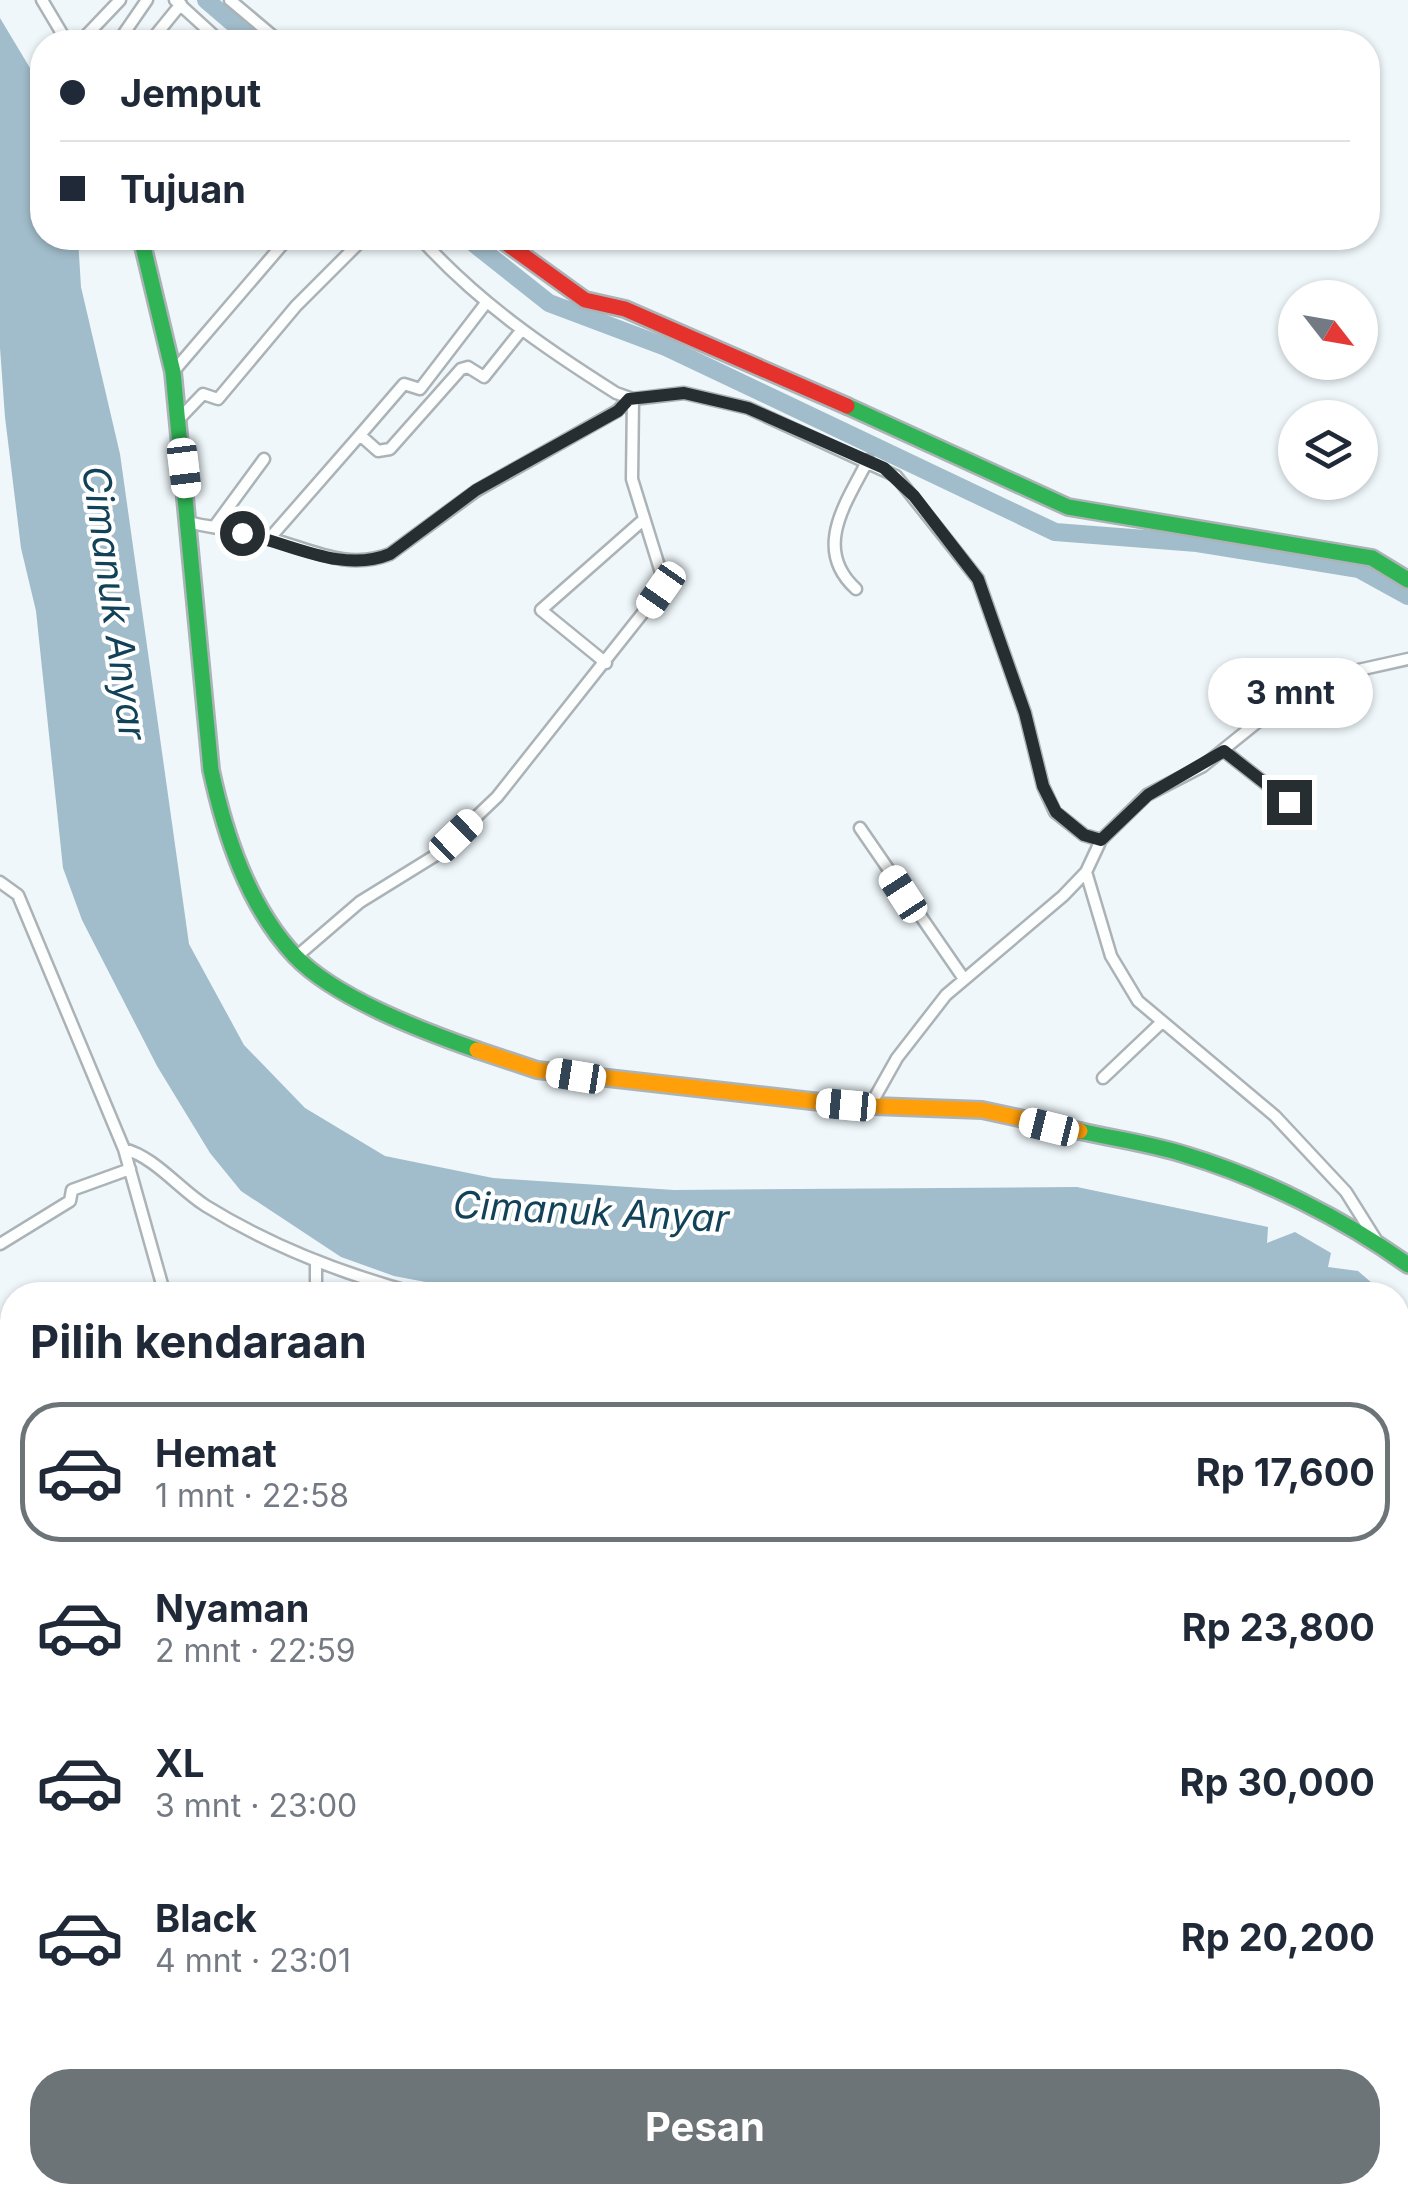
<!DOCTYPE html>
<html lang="id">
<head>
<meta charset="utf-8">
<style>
  body { margin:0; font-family:Inter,sans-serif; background:#f6f6f7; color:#1f2937; height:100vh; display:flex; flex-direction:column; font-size:38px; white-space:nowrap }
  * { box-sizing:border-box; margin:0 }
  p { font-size:32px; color:#747a83 }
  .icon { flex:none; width:55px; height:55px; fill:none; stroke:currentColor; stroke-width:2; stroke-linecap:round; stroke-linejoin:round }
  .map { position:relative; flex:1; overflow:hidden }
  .details { position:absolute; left:0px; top:1282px; width:1410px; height:922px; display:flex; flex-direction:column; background:#fff; border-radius:40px 40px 0 0; box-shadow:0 2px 8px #0004 }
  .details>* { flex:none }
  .top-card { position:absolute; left:30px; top:30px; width:1350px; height:220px; border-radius:40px; box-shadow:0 2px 8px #0004; display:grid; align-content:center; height:220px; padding:0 30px; background:#fff }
  .needle { width:65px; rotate:121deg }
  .controls { position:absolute; left:1278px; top:280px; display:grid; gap:20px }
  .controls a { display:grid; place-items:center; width:100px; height:100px; border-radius:50%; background:#fff; box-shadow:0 2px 8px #0004; font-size:50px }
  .end { position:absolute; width:45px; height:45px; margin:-22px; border:12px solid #262e32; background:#fff; box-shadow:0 0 0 5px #fff }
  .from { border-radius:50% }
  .bubble { position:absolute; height:70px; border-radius:35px; background:#fff; box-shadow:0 2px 8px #0004; font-size:32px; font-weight:700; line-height:70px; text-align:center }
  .car { position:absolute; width:30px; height:60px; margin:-30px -15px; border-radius:12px; box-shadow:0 0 8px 2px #0007; background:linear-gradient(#fff 24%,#345 0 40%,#fff 0 76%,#345 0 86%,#fff 0) }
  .top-card b { display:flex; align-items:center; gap:35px; height:95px; font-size:38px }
  .top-card b+b { border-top:2px solid #e0e1e3 }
  .top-card i { width:25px; height:25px; background:#1f2937 }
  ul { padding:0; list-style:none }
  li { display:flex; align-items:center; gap:30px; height:140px; margin:0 20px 15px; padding:0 10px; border:5px solid transparent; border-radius:40px }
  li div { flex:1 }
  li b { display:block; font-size:38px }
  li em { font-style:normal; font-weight:700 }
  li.selected { border-color:#6c7478 }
  li>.icon { width:90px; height:90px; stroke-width:1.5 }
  h2 { padding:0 30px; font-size:45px; line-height:120px }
  .cta { display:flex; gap:20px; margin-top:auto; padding:20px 30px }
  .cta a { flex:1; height:115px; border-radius:40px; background:#6c7478; color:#fff; font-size:40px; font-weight:700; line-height:115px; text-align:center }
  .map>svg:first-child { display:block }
  .water { fill:#a1bcca }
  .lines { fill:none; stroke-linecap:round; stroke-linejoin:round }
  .river { stroke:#a1bcca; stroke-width:18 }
  .street-casing { stroke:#acb3b7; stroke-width:15 }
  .fast-casing { stroke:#acb3b7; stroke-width:20 }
  .slow-casing { stroke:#acb3b7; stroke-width:20 }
  .jam-casing { stroke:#acb3b7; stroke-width:20 }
  .street { stroke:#fdfefe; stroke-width:10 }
  .fast { stroke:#30b455; stroke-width:15 }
  .slow { stroke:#ff9f0a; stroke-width:15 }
  .jam { stroke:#e5322d; stroke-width:15 }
  .route { stroke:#262e32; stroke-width:12 }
  .labels { text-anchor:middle; stroke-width:8; stroke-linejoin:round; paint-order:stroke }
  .water-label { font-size:38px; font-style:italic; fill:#114257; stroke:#fff }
</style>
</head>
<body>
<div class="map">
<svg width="1408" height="2204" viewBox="0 0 1408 2204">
  <rect width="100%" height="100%" fill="#eff7fa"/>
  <path class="water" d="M0,18L42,88V238H78L81,287L120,454L189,944L244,1045L305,1108L385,1156L493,1178L674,1190L1077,1187L1268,1227L1267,1243L1295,1232L1331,1253L1328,1267L1358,1271L1386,1295L478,1292L394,1276L341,1257L241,1191L210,1153L157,1066L82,920L63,868L36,611L21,548L5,417L0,348Z
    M1398,1307L1408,1318V1457L1398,1445Z"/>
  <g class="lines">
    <path class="river" d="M206,0L255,42
      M467,238L549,303L666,347L1055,532L1197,543L1359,569L1408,596"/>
    <g class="street-casing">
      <path id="street" d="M42,0L67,42
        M175,0L221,42
        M230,0L280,42
        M80,42L120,0
        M118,42L147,0
        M150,42L181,4
        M420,238C478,302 543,347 616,393L633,399L684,393L748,408L896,476L978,579L1025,713L1043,786L1055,812L1084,835L1101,840
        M173,372L288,238
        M179,419L203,394L218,399L296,306L364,238
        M360,435L404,384L420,389L486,303
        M191,523C217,528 243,532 268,538C310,549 347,571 390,554L476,491L617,411L629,399
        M214,527L264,459
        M269,539L360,435L378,451L390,449L461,369L468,367L484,377L520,332
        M856,589C812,549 846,503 868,460
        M606,663L541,610L642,521
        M1224,751L1289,802
        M860,828L964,979
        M1086,872L1111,956L1138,1001L1275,1116L1346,1192L1378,1243
        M0,882L18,895L124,1149L165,1295
        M296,957L360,902L436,855L497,797L661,590L663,579L632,479L633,399
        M1103,1078L1162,1022
        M870,1106L897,1058L946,995L1063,896L1086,872L1101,840L1147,795L1203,766L1270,712L1309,690L1354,671L1408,659
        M124,1149C155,1157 179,1189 206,1206C274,1248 345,1275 422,1295
        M0,1244L70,1201L72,1190L130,1169
        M316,1264V1295
        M0,1436L12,1432
        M0,1589L12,1588
        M1398,1595L1408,1608
        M1398,1635L1408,1633
        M1398,1809L1408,1796
        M1398,1905L1408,1914
        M0,1918L12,1902
        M1084,2192L1101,2204
        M0,2200L12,2191"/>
    </g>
    <g class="fast-casing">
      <path id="fast" d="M141,238L173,372L211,770C225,835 248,906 295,956C335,998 423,1031 477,1050
        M847,406L1068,507L1372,558L1408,580
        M1080,1131C1115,1139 1152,1144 1186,1155C1262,1178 1344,1219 1408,1265
        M0,1622L12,1661
        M271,2192L277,2204"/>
    </g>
    <g class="slow-casing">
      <path id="slow" d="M477,1050L537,1070L847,1105L982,1110L1080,1131"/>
    </g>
    <g class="jam-casing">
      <path id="jam" d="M499,238L585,300L625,309L847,406"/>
    </g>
    <use href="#street" class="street"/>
    <use href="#fast" class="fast"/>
    <use href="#slow" class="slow"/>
    <use href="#jam" class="jam"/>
  </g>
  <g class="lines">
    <path class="route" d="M242,533C290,543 342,574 390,554L476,490L618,411L629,399L684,393L748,408L884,468L914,496L978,579L1025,713L1043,786L1056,812L1084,835L1101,840L1148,795L1224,751L1289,802"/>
  </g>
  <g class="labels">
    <g class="water-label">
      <text transform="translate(114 603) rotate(82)" y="13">Cimanuk Anyar</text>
      <text transform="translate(591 1212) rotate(3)" y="13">Cimanuk Anyar</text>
    </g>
  </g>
</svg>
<div class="controls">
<a><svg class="needle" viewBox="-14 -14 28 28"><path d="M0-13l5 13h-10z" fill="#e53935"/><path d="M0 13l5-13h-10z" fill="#747a83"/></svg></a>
<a><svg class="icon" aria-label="layers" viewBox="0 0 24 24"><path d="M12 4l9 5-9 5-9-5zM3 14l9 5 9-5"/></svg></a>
</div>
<i class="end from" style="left:242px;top:533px"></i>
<i class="end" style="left:1289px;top:802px"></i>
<div class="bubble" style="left:1208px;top:658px;width:165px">3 mnt</div>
<i class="car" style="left:184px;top:468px;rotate:173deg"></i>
<i class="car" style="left:661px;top:590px;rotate:215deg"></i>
<i class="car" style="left:456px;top:836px;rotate:46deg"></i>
<i class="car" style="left:903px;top:894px;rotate:327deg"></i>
<i class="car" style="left:576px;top:1076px;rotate:279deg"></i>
<i class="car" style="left:846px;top:1105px;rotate:275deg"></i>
<i class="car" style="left:1049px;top:1127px;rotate:284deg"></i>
<div class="top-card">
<b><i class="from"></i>Jemput</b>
<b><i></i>Tujuan</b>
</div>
<section class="details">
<h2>Pilih kendaraan</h2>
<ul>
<li class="selected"><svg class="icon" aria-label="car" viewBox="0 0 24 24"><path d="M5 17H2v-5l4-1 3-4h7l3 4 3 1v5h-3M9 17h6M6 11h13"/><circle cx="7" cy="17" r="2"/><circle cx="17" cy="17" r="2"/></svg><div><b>Hemat</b><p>1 mnt · 22:58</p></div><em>Rp 17,600</em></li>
<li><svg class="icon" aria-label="car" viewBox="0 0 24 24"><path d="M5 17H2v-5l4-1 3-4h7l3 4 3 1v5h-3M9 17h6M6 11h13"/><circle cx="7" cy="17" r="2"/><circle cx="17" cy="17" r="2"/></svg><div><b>Nyaman</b><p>2 mnt · 22:59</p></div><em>Rp 23,800</em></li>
<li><svg class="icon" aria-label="car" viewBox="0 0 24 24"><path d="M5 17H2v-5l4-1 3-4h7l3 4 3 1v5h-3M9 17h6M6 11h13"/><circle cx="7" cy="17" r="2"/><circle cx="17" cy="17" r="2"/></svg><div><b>XL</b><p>3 mnt · 23:00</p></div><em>Rp 30,000</em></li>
<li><svg class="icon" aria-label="car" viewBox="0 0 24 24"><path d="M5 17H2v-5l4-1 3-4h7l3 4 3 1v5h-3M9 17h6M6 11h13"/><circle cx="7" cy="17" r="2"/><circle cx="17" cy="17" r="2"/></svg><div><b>Black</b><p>4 mnt · 23:01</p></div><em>Rp 20,200</em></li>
</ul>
<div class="cta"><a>Pesan</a></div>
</section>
</div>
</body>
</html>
